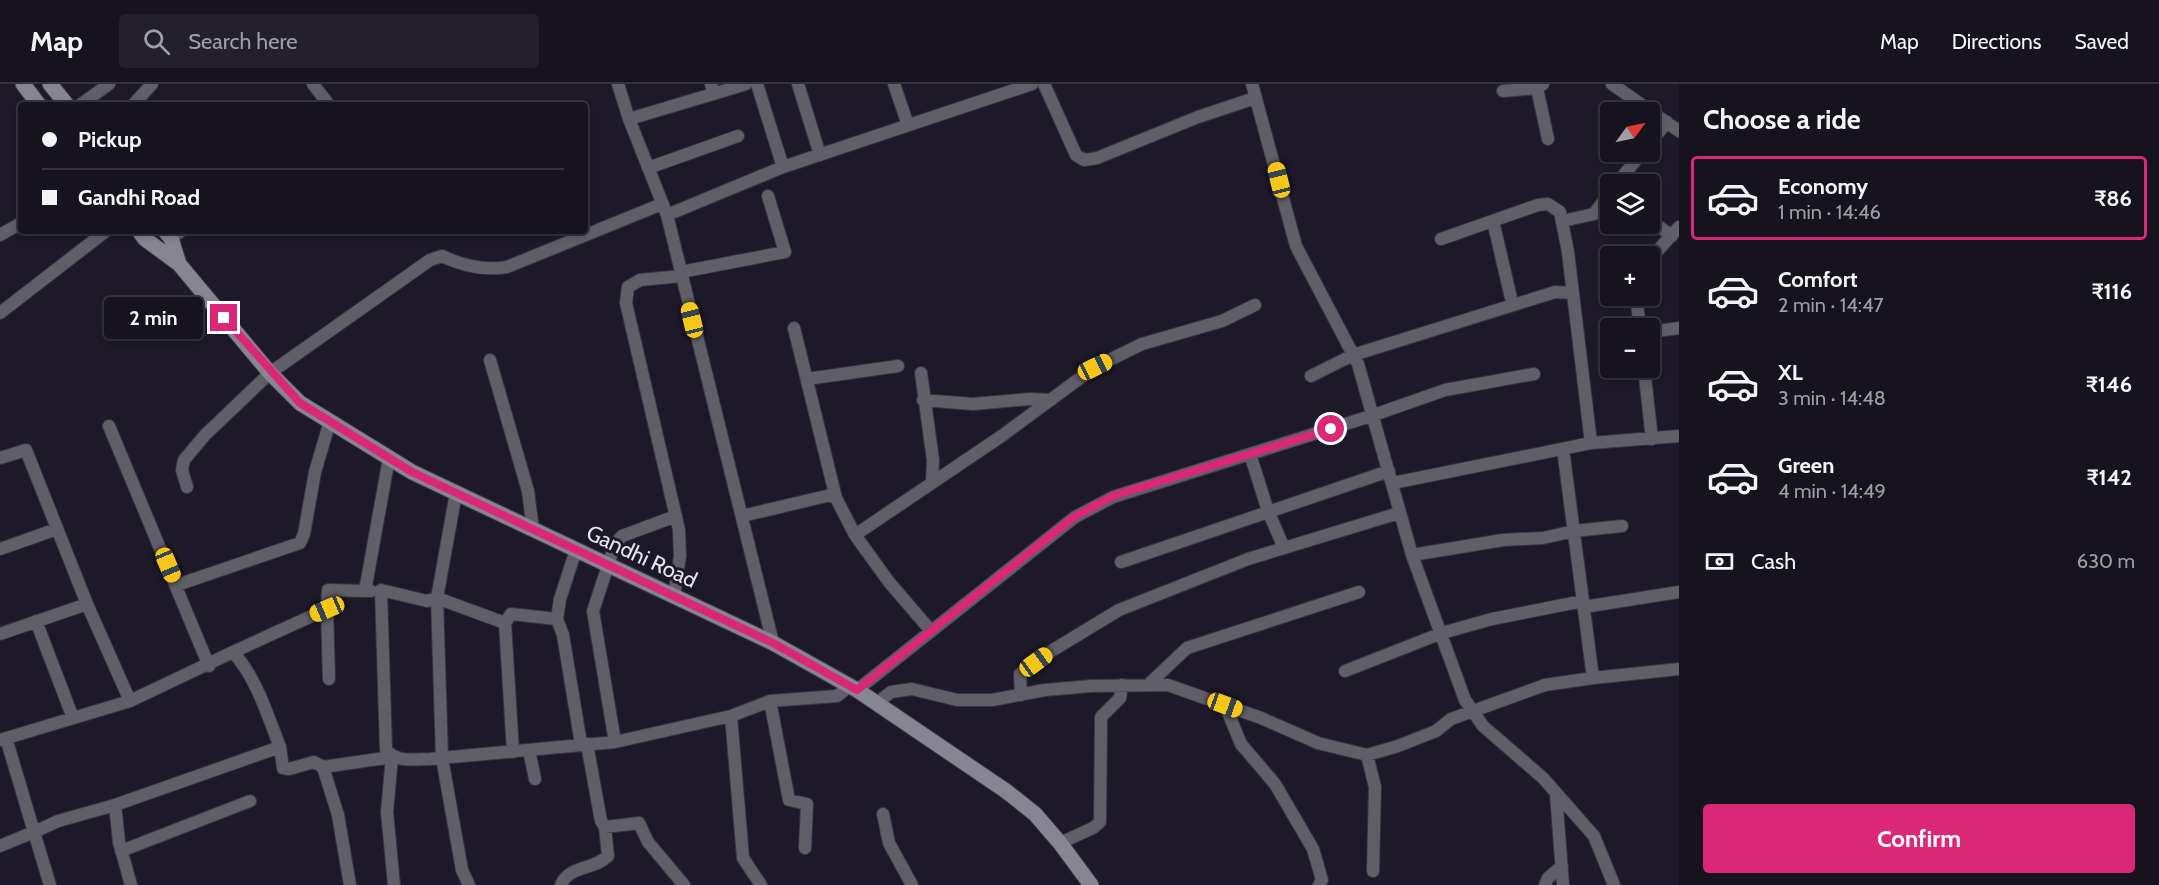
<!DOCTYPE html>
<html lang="en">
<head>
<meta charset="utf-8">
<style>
  body { margin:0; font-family:Cabin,sans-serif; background:#23202b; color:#f1f3f6; height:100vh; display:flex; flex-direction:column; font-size:22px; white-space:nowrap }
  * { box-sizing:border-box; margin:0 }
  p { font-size:20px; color:#9e9ea4 }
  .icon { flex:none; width:33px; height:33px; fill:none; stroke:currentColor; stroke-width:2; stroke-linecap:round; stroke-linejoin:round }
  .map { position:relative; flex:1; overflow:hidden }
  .panel { display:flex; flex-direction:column; background:#16131e; width:480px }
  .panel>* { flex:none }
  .hud { position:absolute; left:18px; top:18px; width:570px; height:132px; border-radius:6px; box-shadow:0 3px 9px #0003,0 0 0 2px #35323c; display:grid; align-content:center; height:132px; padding:0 24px; background:#16131e }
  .needle { width:39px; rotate:57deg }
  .controls { position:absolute; left:1600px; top:18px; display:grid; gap:12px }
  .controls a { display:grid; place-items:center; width:60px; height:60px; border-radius:6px; background:#16131e; box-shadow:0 3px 9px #0003,0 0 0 2px #35323c; font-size:30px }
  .end { position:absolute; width:27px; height:27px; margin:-14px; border:8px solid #db2777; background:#fff; box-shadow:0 0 0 3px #fff }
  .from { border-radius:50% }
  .bubble { position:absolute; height:42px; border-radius:6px; background:#16131e; box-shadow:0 3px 9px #0003,0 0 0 2px #35323c; font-size:20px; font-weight:700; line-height:42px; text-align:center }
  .car { position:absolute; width:18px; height:36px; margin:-18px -9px; border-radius:8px; box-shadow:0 0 4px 2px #0007; background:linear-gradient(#f5c518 24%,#345 0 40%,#f5c518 0 76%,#345 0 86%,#f5c518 0) }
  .hud b { display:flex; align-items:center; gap:21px; height:57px; font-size:22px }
  .hud b+b { border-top:2px solid #35323c }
  .hud i { width:15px; height:15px; background:#f1f3f6 }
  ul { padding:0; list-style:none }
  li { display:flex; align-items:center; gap:18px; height:84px; margin:0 12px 9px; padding:0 12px; border:3px solid transparent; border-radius:6px }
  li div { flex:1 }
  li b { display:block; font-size:22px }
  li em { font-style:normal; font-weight:700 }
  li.active { border-color:#db2777 }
  li>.icon { width:54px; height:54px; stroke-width:1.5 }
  h2 { padding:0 24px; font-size:27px; line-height:72px }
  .pay { display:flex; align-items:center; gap:15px; height:66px; padding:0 24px; font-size:22px }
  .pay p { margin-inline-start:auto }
  .cta { display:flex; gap:12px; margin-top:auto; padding:12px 24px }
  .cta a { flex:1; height:69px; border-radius:6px; background:#db2777; color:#fff; font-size:24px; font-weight:700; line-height:69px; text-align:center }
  header { display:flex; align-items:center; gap:36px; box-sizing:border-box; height:84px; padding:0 30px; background:#16131e; border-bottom:2px solid #35323c }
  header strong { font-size:28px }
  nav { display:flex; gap:33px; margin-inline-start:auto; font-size:21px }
  .search { width:420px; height:54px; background:#23202b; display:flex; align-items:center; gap:15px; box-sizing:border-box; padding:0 21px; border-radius:6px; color:#9e9ea4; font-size:22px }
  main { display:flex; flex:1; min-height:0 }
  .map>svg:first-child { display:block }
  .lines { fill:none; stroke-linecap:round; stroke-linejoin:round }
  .street-casing { stroke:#393544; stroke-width:14 }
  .secondary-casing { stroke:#393544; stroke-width:17 }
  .street { stroke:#605f67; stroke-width:12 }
  .secondary { stroke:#888592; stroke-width:15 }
  .route { stroke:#db2777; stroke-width:8 }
  .labels { text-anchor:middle; stroke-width:6; stroke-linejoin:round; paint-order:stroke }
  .street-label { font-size:22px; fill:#e6e4ee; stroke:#1d1928 }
</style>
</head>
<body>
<header>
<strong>Map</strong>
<div class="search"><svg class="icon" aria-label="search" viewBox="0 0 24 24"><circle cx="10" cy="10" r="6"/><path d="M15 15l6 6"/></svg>Search here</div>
<nav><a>Map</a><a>Directions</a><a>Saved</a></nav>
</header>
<main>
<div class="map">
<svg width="1679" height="801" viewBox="0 0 1679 801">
  <rect width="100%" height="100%" fill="#1d1928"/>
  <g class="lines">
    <g class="street-casing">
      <path id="street" d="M313,0L329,21
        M618,0L629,35L667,131L773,559
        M711,0L713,10L746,0
        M757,0L783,83
        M798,0L820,71
        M894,0L908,41
        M1044,0L1076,71L1084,76L1097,74L1198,33L1255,14
        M1252,0L1296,162L1358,280L1412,471L1465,616L1483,642L1543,694L1594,752L1614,801
        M1543,0L1537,4L1548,55
        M1612,0L1679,47
        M1503,7L1537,4
        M80,21L109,0
        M133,21L152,0
        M629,35L713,10
        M1650,59L1667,38
        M648,84L738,52
        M1616,100L1643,68
        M667,131L783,83L1032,0
        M1650,136L1672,152
        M1493,137L1511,214
        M1563,137L1594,130L1611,107
        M0,151L21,139
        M171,154L181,147
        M1441,155L1538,121L1548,120L1560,128L1568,168L1591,359
        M1650,175L1679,143
        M681,188L785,168L768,112
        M1636,212L1640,244
        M0,229L106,147
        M794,244L836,414L855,451L889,498L931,547
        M1650,248L1679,244
        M490,276L528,407L533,445
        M1644,284L1652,355
        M921,289L933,376L932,397
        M1311,292L1353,271L1555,208L1573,209
        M807,295L898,282
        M923,316L973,320L1030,315L1051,316
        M109,342L209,582
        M1250,370L1268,427L1284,464
        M0,374L26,366L87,520L0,550
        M1393,399L1591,359L1679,352
        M187,403L182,386L184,376L205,351L270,289L430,176L442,172C463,182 484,187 507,183L662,120
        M456,409L437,514L427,517L381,506L386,666C397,679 414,675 430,675L615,658
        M676,432L622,452L615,460L593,527L615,658L731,632L770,617L789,716L807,720L805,764
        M742,432L835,410
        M855,451L1003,351L1095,283L1142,260L1222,237L1255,221
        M0,465L57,445
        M1412,471L1503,456L1543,454L1574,447L1622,442
        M1121,478L1389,387
        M177,501L300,459L304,450L315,388L330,337
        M371,507H365L389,374
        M674,512L680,472L679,446L626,219L628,203L640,196L681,192
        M87,520L130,617L233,568C257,595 267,630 280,663L115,721L119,758L131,801
        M1584,523L1679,508
        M327,525L329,595
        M557,535L563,551L581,660
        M36,537L73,634
        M233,568L327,525L328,506L365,507
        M1345,587L1442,549L1492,535L1583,517
        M1593,594L1679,585
        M1150,599L1187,564L1359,508
        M857,606L1075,433L1113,413L1371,332L1445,306L1534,290
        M1021,611L1020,590L1053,566L1119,526L1248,475L1399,429
        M770,617L837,612L850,602
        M877,619L891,608L912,605L957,616H992L1045,606L1091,602L1168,601L1261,634L1318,659L1367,671L1375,703L1373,787
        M1225,621L1241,660L1275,700L1313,765L1322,796L1319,801
        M731,632L743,774L761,801
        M6,654L34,748L58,737L115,721
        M0,656L130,617
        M587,660L601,737L605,743L639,739L648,758L684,801
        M280,663L283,684L289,685L314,678L323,683L338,731L350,801
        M529,666L535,695
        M513,668L505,539L511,530L557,535L560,515L576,466
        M1367,671L1398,662L1436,647L1451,635L1545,601L1593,594L1563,365
        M323,685V683L392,673L387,728L394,801
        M1556,710L1563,801
        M883,730L889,759L912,801
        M1060,759L1093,744L1100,738L1101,633L1120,614L1122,601
        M0,762L34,748L50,801
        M121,767L250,717
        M469,801L462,786L442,674L437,514L505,539
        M561,801C569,781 594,786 608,772L605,743
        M1545,801L1548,794L1562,782"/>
    </g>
    <g class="secondary-casing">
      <path id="secondary" d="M23,0L39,21
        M50,0L67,21
        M139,147L145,155L179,180L270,289L300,319L412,388L773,559L857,606L1006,707L1035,730L1060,759L1091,801
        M165,147L171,154L179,180"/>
    </g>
    <use href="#street" class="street"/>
    <use href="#secondary" class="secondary"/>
  </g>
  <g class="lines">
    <path class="route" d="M224,234L300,319L412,388L773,559L857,606L1074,433L1113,412L1331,345"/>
  </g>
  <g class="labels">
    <g class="street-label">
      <text transform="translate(642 472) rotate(25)" y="8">Gandhi Road</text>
    </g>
  </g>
</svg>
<div class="controls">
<a><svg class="needle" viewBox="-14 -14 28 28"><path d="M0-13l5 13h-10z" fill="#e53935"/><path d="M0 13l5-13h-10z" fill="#9e9ea4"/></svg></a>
<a><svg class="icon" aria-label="layers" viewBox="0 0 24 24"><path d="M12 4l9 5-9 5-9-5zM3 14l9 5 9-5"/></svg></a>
<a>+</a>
<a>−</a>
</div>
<i class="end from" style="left:1331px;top:345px"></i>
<i class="end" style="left:224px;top:234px"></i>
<div class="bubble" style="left:104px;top:213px;width:99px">2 min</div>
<i class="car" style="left:1279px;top:96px;rotate:346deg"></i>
<i class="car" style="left:692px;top:236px;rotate:346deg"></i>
<i class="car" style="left:1095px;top:283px;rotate:64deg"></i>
<i class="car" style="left:168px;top:481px;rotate:157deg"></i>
<i class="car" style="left:327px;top:525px;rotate:247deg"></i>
<i class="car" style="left:1036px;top:578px;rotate:54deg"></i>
<i class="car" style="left:1225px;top:621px;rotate:110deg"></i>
<div class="hud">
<b><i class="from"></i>Pickup</b>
<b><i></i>Gandhi Road</b>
</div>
</div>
<section class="panel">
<h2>Choose a ride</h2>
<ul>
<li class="active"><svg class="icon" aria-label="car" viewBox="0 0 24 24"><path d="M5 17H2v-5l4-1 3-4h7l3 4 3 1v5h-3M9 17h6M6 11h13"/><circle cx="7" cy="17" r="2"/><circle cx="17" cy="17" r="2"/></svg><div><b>Economy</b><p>1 min · 14:46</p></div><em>₹86</em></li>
<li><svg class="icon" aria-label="car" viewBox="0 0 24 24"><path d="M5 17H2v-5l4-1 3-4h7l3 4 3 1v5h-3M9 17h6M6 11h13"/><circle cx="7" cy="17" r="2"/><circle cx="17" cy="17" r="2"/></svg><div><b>Comfort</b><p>2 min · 14:47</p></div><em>₹116</em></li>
<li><svg class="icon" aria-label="car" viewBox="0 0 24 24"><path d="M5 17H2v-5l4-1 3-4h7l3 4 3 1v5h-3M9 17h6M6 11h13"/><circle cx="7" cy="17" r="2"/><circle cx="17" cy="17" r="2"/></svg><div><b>XL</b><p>3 min · 14:48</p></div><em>₹146</em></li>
<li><svg class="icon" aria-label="car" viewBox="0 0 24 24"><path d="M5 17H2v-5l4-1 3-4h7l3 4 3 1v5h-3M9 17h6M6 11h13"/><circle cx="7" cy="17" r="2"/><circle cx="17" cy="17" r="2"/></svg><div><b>Green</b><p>4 min · 14:49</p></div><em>₹142</em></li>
</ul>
<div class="pay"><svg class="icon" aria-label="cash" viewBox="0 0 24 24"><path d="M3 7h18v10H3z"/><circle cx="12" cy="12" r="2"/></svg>Cash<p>630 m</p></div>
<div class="cta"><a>Confirm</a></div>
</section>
</main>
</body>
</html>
